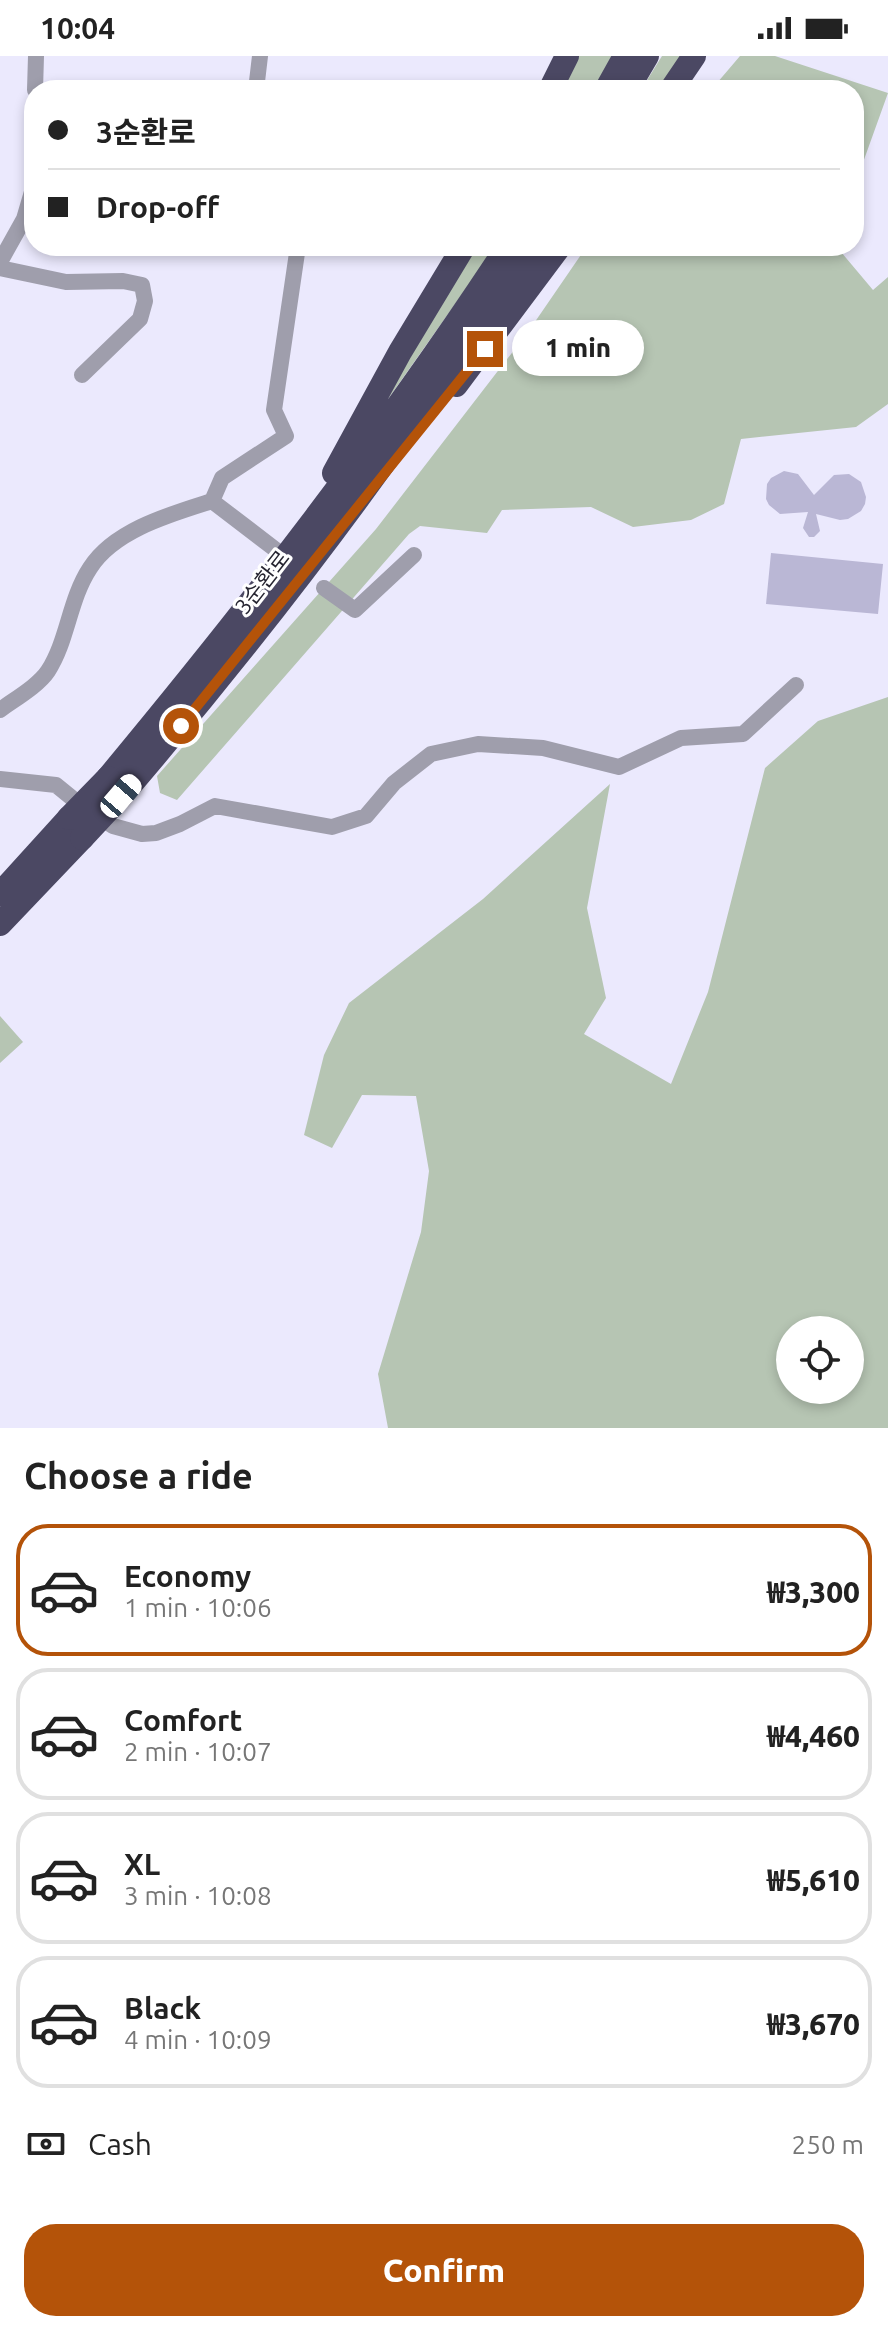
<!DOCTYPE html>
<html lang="en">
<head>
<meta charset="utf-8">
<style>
  body { margin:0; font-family:Ubuntu,"Noto Sans KR",sans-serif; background:#f2f2f2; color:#222; height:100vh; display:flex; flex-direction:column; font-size:30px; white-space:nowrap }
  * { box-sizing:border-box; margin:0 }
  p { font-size:26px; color:#767676 }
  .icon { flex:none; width:44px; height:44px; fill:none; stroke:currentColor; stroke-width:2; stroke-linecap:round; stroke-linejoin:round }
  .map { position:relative; height:1372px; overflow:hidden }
  .drawer { display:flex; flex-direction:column; background:#fff; flex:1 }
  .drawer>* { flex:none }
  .hud { position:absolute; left:24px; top:24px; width:840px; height:176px; border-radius:32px; box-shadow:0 4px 12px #0003; display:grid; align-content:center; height:176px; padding:0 24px; background:#fff }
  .controls { position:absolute; left:776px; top:1260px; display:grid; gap:16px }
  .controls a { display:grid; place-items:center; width:88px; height:88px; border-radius:50%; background:#fff; box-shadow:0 4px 12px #0003; font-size:40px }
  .end { position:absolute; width:36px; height:36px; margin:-18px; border:10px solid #b45309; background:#fff; box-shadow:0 0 0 4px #fff }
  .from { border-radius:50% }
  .bubble { position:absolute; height:56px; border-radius:28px; background:#fff; box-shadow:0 4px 12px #0003; font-size:26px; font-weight:800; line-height:56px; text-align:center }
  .car { position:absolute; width:24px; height:48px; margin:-24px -12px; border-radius:10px; box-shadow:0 0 6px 2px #0007; background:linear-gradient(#fff 24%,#345 0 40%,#fff 0 76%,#345 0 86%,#fff 0) }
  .hud b { display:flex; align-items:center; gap:28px; height:76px; font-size:30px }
  .hud b+b { border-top:2px solid #e0e0e0 }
  .hud i { width:20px; height:20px; background:#222 }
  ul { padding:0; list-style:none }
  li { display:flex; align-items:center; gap:24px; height:132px; margin:0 16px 12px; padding:0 8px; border:4px solid #e0e0e0; border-radius:32px }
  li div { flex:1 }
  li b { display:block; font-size:30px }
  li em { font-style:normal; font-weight:800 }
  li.current { border-color:#b45309 }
  li>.icon { width:72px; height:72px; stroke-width:1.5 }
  h2 { padding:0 24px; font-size:36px; line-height:96px }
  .pay { display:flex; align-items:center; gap:20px; height:88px; padding:0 24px; font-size:30px }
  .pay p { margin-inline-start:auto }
  .action { display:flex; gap:16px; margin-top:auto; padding:16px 24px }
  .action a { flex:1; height:92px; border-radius:32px; background:#b45309; color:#fff; font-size:32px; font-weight:800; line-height:92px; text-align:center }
  .status { display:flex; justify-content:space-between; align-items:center; height:56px; padding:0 40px; background:#fff; direction:ltr }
  .status svg { height:22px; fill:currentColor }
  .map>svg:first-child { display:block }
  .green { fill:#b6c5b3; fill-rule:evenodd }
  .building { fill:#bab7d5 }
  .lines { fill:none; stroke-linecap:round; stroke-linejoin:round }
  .street { stroke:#9f9eac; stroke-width:16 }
  .highway { stroke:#4b4863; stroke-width:24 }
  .highway-bridge { stroke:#4b4863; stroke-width:24 }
  .route { stroke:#b45309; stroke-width:10 }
  .labels { text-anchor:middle; stroke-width:6; stroke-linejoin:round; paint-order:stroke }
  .street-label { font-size:22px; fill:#262531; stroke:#fff }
</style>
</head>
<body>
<div class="status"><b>10:04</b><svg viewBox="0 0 49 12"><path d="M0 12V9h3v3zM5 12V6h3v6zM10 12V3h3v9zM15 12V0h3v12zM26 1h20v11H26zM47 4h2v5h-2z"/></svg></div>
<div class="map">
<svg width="888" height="1372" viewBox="0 0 888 1372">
  <rect width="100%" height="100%" fill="#ebe9fd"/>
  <path class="green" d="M576,0H617L598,34H559Z
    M662,0H686L662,34H641Z
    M740,0H775L888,37L861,112L854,125V34H711Z
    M473,190H496L381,353Z
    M587,190H836L873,234L888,221V348L856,371L741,383L724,448L691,464L633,471L591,451L502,454L487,477L420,470L409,478L177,744L160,737L157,720L376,473L528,276Z
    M888,641V1372H388L378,1318L421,1176L429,1115L416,1040L362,1039L332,1092L304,1079L324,999L349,947L483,843L610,728L587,852L606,942L584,978L671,1028L708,936L765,712L818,665ZM790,1274H850V1334H790Z
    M0,960L23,986L0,1007Z"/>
  <path class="building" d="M784,415L798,418L814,439L834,419L849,418L861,426L866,441L865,448L861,455L848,463L840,464L816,458L820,475L814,481H809L803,472L808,456L780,458L769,449L766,443L767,428L771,422Z
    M771,497L883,508L878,558L766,548Z"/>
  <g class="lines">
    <path class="street" d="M35,34L36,0
      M256,34L260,0
      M0,206L24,163L34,129
      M0,212L66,226L123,225L142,229L145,245L140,263L82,319
      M212,445L280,497
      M324,532L355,554L414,499
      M0,654C15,643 38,630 48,615C68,584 69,544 90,512C114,474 171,458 212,445L222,422L286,380L274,354L298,190
      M0,723L56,729L83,751L113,770L142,778L156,777L180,768L215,750L332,771L366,760L394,727L431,698L478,688L543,692L619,711L681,682L743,678L796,629"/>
    <path class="highway" d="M550,34L567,0
      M606,34L625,0
      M627,34L647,0
      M671,34L694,0
      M456,329L560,190
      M334,417L400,296L464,190
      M108,722C250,551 386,376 508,190
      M121,740C270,566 408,384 531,190
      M0,838L69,762
      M0,868L82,782"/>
    <path class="highway-bridge" d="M69,762L108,722
      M82,782L121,740"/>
  </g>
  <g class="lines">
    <path class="route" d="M181,670L485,293"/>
  </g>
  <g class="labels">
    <g class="street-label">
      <text transform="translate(262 526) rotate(-52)" y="8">3순환로</text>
    </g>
  </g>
</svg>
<div class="controls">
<a><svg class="icon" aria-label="locate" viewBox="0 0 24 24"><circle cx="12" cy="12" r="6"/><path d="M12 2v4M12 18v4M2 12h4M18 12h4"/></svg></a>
</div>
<i class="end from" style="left:181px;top:670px"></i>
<i class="end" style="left:485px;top:293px"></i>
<div class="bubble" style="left:512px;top:264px;width:132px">1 min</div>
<i class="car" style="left:121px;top:740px;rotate:41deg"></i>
<div class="hud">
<b><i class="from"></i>3순환로</b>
<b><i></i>Drop-off</b>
</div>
</div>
<section class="drawer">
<h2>Choose a ride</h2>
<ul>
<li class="current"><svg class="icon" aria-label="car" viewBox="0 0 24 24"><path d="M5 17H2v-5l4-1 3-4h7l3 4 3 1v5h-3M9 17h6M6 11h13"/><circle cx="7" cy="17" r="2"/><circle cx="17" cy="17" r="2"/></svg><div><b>Economy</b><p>1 min · 10:06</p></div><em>₩3,300</em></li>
<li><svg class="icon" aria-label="car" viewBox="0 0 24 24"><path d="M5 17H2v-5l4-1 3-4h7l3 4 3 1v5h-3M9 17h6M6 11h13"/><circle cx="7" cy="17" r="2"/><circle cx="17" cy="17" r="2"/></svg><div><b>Comfort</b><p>2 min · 10:07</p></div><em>₩4,460</em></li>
<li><svg class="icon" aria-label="car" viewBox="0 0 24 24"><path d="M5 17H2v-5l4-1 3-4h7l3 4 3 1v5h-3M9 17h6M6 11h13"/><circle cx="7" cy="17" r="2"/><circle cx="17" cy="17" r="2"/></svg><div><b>XL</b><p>3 min · 10:08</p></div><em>₩5,610</em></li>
<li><svg class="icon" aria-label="car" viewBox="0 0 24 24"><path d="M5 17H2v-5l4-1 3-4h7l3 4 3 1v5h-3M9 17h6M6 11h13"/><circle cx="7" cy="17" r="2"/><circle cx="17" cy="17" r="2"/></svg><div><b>Black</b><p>4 min · 10:09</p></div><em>₩3,670</em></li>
</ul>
<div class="pay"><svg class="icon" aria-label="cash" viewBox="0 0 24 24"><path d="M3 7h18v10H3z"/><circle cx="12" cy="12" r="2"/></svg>Cash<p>250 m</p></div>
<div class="action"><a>Confirm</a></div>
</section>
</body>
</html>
